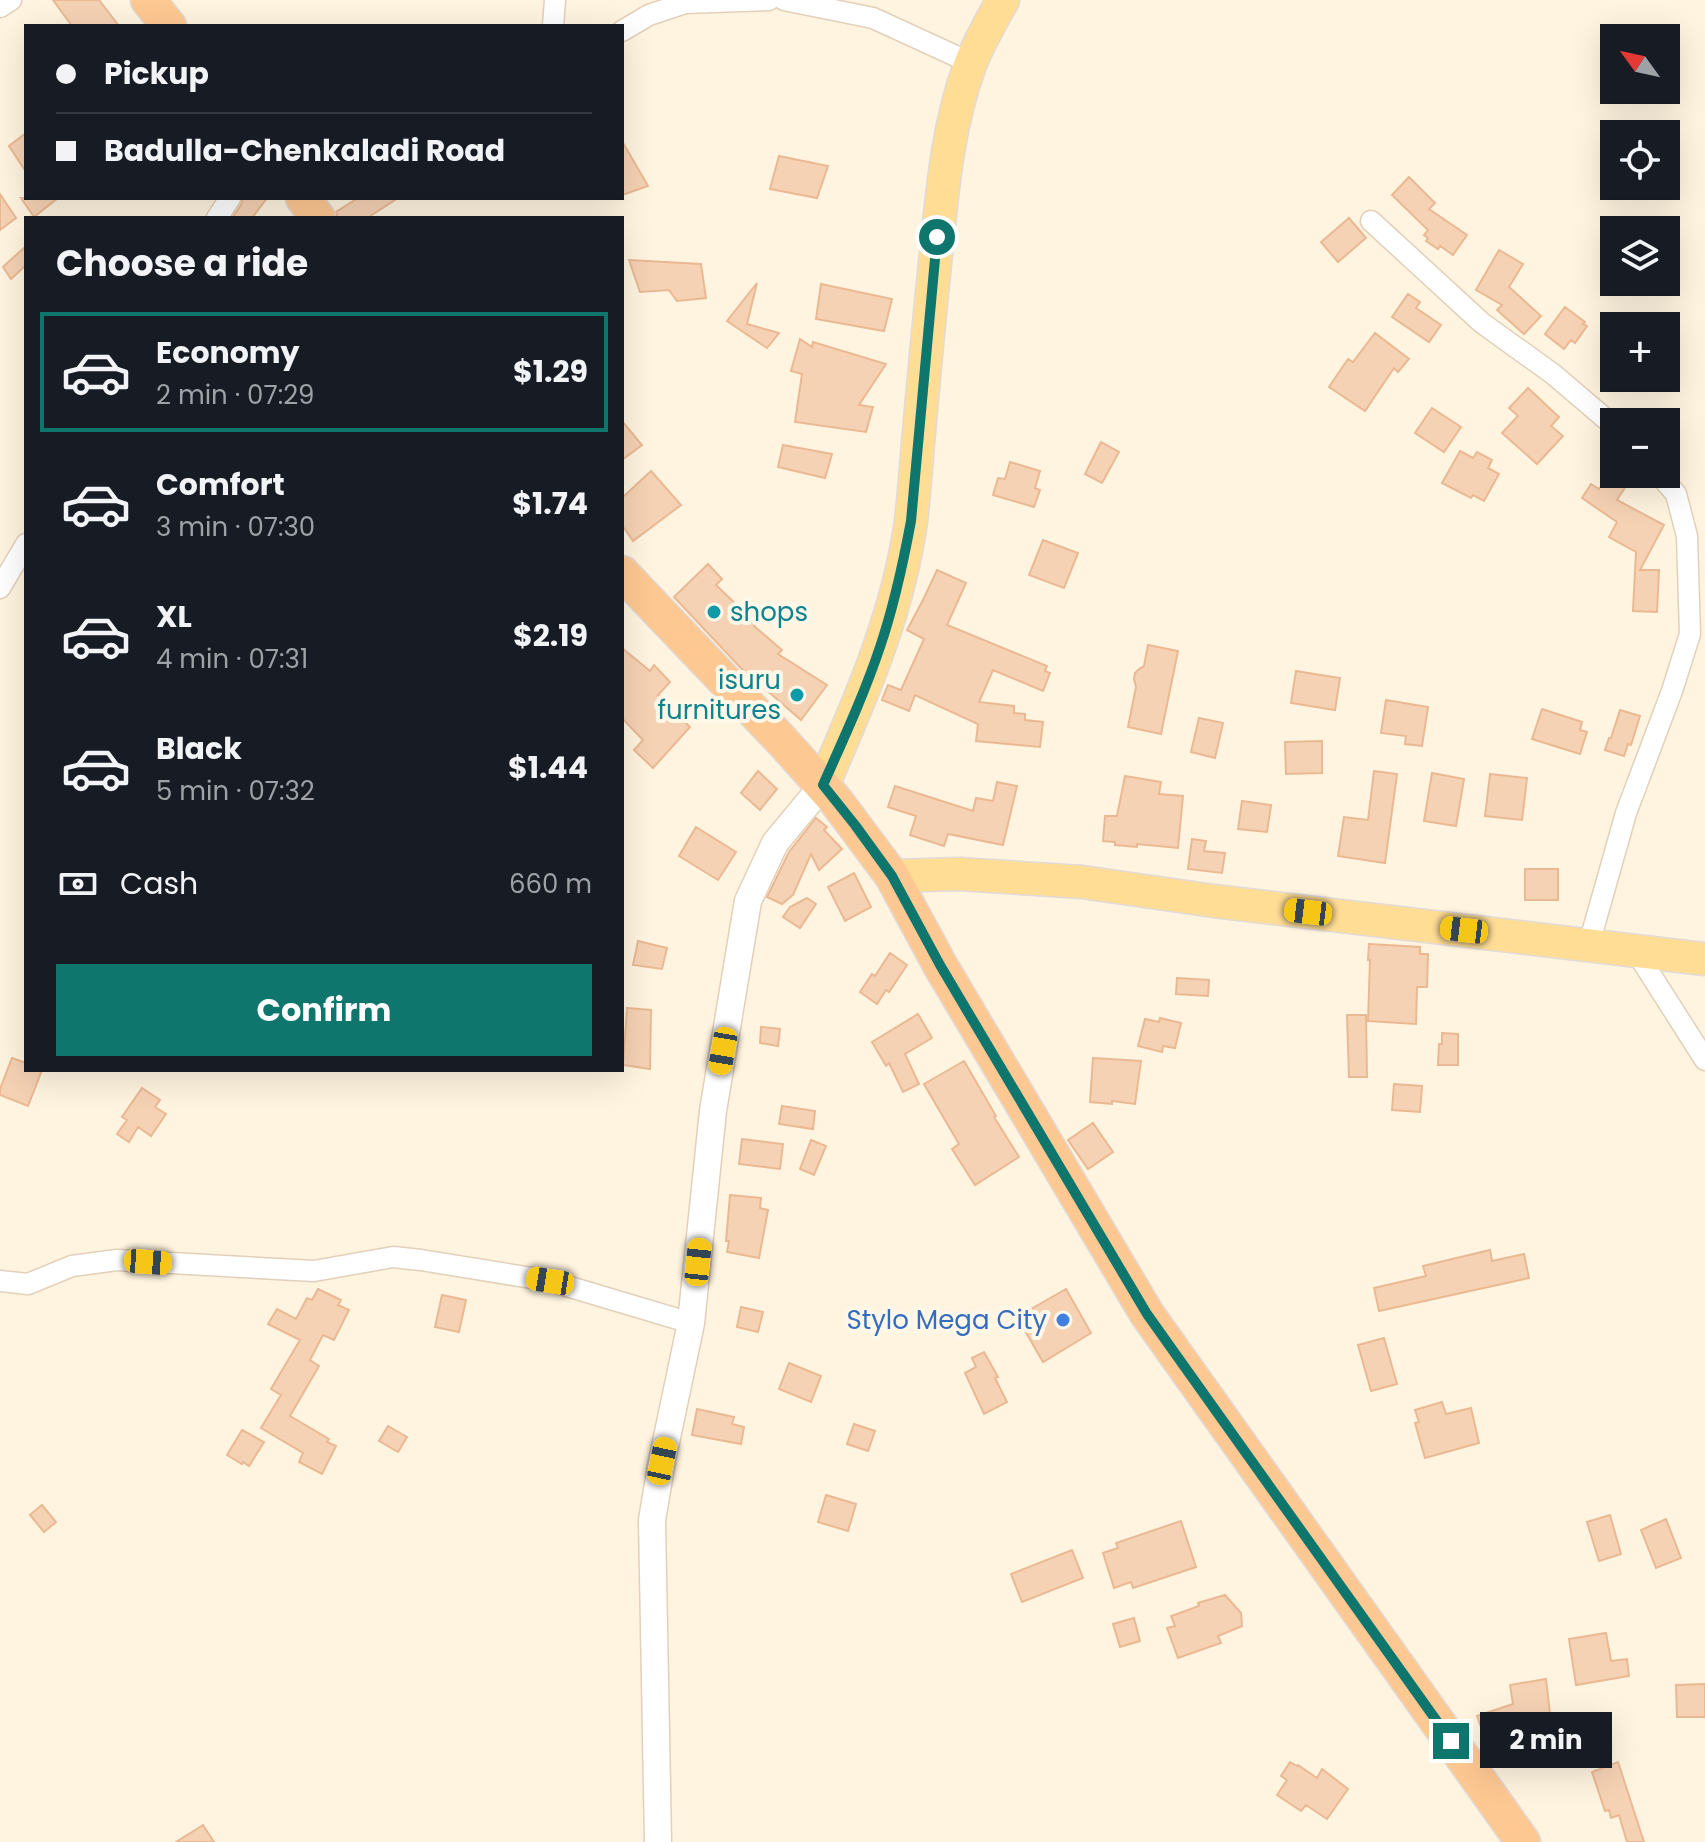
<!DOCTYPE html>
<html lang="en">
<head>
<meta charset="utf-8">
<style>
  body { margin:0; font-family:Poppins,sans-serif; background:#242831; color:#f1f3f6; height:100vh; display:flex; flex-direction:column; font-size:30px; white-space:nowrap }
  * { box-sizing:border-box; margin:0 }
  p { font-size:26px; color:#9ea1a6 }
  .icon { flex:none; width:44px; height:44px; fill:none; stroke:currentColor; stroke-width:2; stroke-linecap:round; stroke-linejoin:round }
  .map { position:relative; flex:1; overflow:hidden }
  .panel { position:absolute; left:24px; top:216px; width:600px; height:856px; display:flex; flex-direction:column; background:#171b24; border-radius:0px; box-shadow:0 8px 32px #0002 }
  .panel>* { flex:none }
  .guide { position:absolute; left:24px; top:24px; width:600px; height:176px; border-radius:0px; box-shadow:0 8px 32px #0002; display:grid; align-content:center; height:176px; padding:0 32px; background:#171b24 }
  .needle { width:52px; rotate:303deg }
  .tools { position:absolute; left:1600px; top:24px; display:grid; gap:16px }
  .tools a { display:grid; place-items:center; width:80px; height:80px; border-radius:0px; background:#171b24; box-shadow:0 8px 32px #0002; font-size:40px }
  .end { position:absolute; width:36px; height:36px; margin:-18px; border:10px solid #0f766e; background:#fff; box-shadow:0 0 0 4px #fff }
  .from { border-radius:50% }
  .bubble { position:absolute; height:56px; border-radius:0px; background:#171b24; box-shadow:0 8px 32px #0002; font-size:26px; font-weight:700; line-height:56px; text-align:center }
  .car { position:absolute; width:24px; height:48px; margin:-24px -12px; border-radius:10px; box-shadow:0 0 6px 2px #0007; background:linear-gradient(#f5c518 24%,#345 0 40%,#f5c518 0 76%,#345 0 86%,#f5c518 0) }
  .guide b { display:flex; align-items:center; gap:28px; height:76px; font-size:30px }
  .guide b+b { border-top:2px solid #363941 }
  .guide i { width:20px; height:20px; background:#f1f3f6 }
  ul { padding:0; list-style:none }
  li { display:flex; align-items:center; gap:24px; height:120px; margin:0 16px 12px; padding:0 16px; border:4px solid transparent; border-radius:0px }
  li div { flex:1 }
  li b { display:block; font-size:30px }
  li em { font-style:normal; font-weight:700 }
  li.on { border-color:#0f766e }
  li>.icon { width:72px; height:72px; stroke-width:1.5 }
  h2 { padding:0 32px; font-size:36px; line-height:96px }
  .pay { display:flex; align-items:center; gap:20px; height:88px; padding:0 32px; font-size:30px }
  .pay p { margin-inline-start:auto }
  .primary-button { display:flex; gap:16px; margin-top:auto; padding:16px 32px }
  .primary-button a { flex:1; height:92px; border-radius:0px; background:#0f766e; color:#fff; font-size:32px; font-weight:700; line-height:92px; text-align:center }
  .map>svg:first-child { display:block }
  .building { fill:#f6d2b4; stroke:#eab993; stroke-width:2 }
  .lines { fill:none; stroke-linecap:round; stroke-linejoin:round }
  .minor-casing { stroke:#e3d0ba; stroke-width:23 }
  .tertiary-casing { stroke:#e3d0ba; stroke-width:29 }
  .primary-casing { stroke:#e1dad6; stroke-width:35 }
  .trunk-casing { stroke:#e1dad6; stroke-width:37 }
  .minor { stroke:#fff; stroke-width:20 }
  .tertiary { stroke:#fff; stroke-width:26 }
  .primary { stroke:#ffdd95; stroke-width:32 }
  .trunk { stroke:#fec892; stroke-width:34 }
  .route { stroke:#0f766e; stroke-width:10 }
  .culture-dot { fill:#0f9aa8; stroke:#fff7e7; stroke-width:3 }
  .shop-dot { fill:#3f7fe0; stroke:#fff7e7; stroke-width:3 }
  .labels { text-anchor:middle; stroke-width:8; stroke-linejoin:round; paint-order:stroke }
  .culture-label { font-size:26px; fill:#0d838f; stroke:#fff7e7; text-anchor:start }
  .shop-label { font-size:26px; fill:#366cbe; stroke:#fff7e7; text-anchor:end }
</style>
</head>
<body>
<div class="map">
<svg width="1705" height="1842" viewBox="0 0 1705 1842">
  <rect width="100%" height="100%" fill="#fef4df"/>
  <path class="building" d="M53,0H99L119,26H72Z
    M26,133V172L9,146Z
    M622,141L648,186L622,195Z
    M779,156L828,166L817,198L770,189Z
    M1409,177L1435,203L1429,209L1467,235L1453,255L1440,246L1438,249L1426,241L1428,238L1424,235L1428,230L1392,195Z
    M0,194L16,218L0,230Z
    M21,198H58L34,217Z
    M243,198H267L252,218H232L241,205Z
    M358,198H398L367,218H338L336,212Z
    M1349,218L1366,238L1338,262L1321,242Z
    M26,246V265L11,279L3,267Z
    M1499,250L1523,264L1509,287L1541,316L1524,334L1497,310L1502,305L1476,290Z
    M629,260L701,264L706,298L677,301L669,290L640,292Z
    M757,283L747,324L779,333L767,348L727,321Z
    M821,284L892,299L884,331L816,319Z
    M1408,294L1420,302L1416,308L1441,325L1429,342L1392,317Z
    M1565,307L1585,322L1583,324L1587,326L1575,343L1571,340L1564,349L1545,334Z
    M1375,333L1409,359L1398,372L1394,368L1365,411L1329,387L1348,359L1353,362Z
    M800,339L812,347L813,342L886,364L859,405L873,407L866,432L795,422L802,374L791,371Z
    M1528,388L1559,417L1551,426L1563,436L1537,464L1502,433L1518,416L1509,408Z
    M1432,408L1461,427L1444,452L1415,433Z
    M622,421L642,445L622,460Z
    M1101,442L1119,452L1102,483L1085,474Z
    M783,445L832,454L825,478L778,467Z
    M1460,451L1473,458L1477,452L1492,460L1488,468L1499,474L1484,501L1473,495L1471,498L1442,483Z
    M1010,462L1040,471L1035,488L1040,490L1034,507L993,495L998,478L1005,479Z
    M651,471L681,505L633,541L622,525V498Z
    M1610,474H1634L1617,500L1664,525L1640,570H1659L1657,612L1633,611L1636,552L1609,537L1617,522L1582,498L1591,484L1599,489Z
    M1043,540L1078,553L1064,588L1029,575Z
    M708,564L722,579L716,585L744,612L746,611L758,621L754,626L782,650L778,654L827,685L801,720L755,680L753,681L674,597Z
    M937,570L966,583L947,625L1047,666L1045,671L1050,673L1043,691L993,670L979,702L1014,706V713L1025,714V720L1043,722L1040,747L976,741L978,724L915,695L909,711L882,700L888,685L901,690L924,639L907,630L924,598Z
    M1148,645L1178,651L1161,734L1128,727L1136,687L1134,679L1135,673L1139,669L1144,666Z
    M622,648L650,671L654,665L670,682L658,695L690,727L653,768L634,750L643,740L622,718Z
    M1296,671L1340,678L1335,710L1291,703Z
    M1386,700L1428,707L1422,746L1405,744L1406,736L1381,733Z
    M1542,709L1582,722L1580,730L1587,732L1580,754L1532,739Z
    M1620,710L1640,716L1631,745L1628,744L1624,756L1605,750L1609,738H1611Z
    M1199,718L1223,723L1215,758L1191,752Z
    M1322,741V773L1286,774L1285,742Z
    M758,771L777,789L760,810L741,793Z
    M1374,771L1397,774L1385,863L1338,856L1344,817L1368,820Z
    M1432,773L1464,779L1456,826L1424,821Z
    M1490,774L1527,778L1522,820L1485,816Z
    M1125,776L1161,782L1159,794L1183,796L1178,848L1137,844V847L1115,845V842L1103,841L1105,816H1117Z
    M997,782L1017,786L1003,845L948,834L944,846L910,835L916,816L888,807L895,786L973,811L976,798L993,801Z
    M1242,801L1271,805L1267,832L1238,829Z
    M816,818L827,827L824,830L842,849L819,870L811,854L793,895L782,904L767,897L789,852Z
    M696,827L736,852L718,880L679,856Z
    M1192,839L1206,841L1204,851L1225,853L1222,873L1188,869Z
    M1525,869H1558V900H1525Z
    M854,873L871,907L845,921L828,887Z
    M807,898L816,904L800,928L783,917L790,907Z
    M638,941L667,948L662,969L633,965Z
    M1369,944L1420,947V954H1428L1427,987H1417L1416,1024L1368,1021L1370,960H1368Z
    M890,953L907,965L889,992L886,990L877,1004L860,992L872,974L875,976Z
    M1177,978L1209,980L1208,996L1176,994Z
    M627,1008L651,1010L650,1069L623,1065Z
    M918,1014L932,1038L905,1054L919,1084L903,1092L889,1063L886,1066L872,1042Z
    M1347,1015H1366L1367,1077H1349Z
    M1160,1018L1181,1023L1175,1048L1163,1046L1162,1052L1138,1046L1145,1019L1159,1022Z
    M761,1027L780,1029L778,1046L760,1043Z
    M1442,1033L1458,1034V1065H1438L1439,1044H1442Z
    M12,1058L26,1063V1070H42L28,1106L0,1095V1089Z
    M1093,1058L1141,1061L1135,1104L1112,1101V1104L1090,1102Z
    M964,1061L996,1116L994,1117L1019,1157L975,1185L952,1149L959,1144L924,1084Z
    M1394,1084L1422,1086L1420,1112L1392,1110Z
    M142,1088L160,1100L155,1107L166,1114L151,1136L138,1127L129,1142L117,1134L127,1120L122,1117Z
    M782,1106L815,1111L813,1129L779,1124Z
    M1093,1123L1113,1152L1088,1169L1068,1140Z
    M742,1139L783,1144L780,1169L739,1164Z
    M811,1140L826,1146L814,1175L800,1169Z
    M730,1195L761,1198L760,1208L768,1210L759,1258L727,1252L729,1241H726Z
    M1490,1250L1492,1261L1524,1254L1529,1278L1379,1311L1374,1288L1426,1276L1423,1266Z
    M318,1289L341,1300L338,1305L349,1310L334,1340L323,1335L310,1360L319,1366L290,1416L329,1439L327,1442L336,1446L322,1474L299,1462L303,1453L261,1428L281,1395L271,1389L300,1340L268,1324L277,1309L296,1319L307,1298L312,1300Z
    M1066,1289L1091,1333L1043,1362L1017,1317Z
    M442,1295L466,1300L459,1332L435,1327Z
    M741,1307L763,1312L758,1332L737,1327Z
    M1384,1338L1397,1384L1371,1391L1358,1345Z
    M984,1352L998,1377L995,1378L1007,1402L984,1414L965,1373L976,1367L972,1358Z
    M789,1363L821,1376L811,1402L779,1389Z
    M1442,1402L1446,1414L1471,1408L1479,1443L1425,1458L1415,1423L1419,1422L1415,1410Z
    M697,1409L734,1417L732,1424L744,1427L741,1444L692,1435Z
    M854,1424L875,1431L868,1451L847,1444Z
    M388,1426L407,1437L398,1452L379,1441Z
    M242,1430L264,1442L249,1466L243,1462L242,1464L227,1455Z
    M826,1495L856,1504L848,1531L818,1522Z
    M42,1505L56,1522L44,1532L30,1515Z
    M1610,1515L1621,1554L1599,1561L1587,1522Z
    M1666,1519L1681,1558L1656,1568L1641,1530Z
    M1181,1521L1196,1567L1133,1588L1131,1582L1114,1588L1103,1553L1118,1548L1116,1543Z
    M1072,1550L1083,1578L1022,1602L1011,1574Z
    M1225,1595L1241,1613L1242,1626L1218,1636L1221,1643L1178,1658L1167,1628L1175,1626L1171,1616L1199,1606L1198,1603Z
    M1134,1618L1140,1641L1120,1647L1113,1624Z
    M1606,1633L1611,1661L1627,1659L1629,1676L1576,1685L1569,1639Z
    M1546,1679L1553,1740L1520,1744L1518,1722L1483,1733L1477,1716L1513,1704L1510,1685Z
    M1705,1684V1717H1677L1676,1685Z
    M1290,1762L1297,1766L1298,1765L1317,1778L1322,1769L1348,1789L1327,1819L1306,1805L1301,1811L1277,1795L1287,1780L1281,1776Z
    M1618,1762L1644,1842H1627L1619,1815L1611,1818L1609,1810L1605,1811L1592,1772Z
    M203,1825L214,1842H176Z"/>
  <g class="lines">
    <g class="minor-casing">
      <path id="minor" d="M784,0L873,18L971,63
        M0,7L11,0
        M553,26L555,0
        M622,31L649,15L685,3L769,0
        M217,218L230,198
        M1371,221L1482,323L1553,374L1614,426
        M0,588L26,544
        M1589,944L1626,813L1672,691L1690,634L1687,536L1676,494L1659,474
        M1635,950L1705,1060
        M0,1281L28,1284L72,1266L117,1260L314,1271L393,1257L421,1260L550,1281L691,1323"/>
    </g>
    <g class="tertiary-casing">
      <path id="tertiary" d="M658,1842L652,1520L662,1461L691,1323L713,1111L748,901L775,843L823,785"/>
    </g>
    <g class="primary-casing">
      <path id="primary" d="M823,785C860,700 898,615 911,521C914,495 916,469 918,443C924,376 930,310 937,243C943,183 949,122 970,65C979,42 991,21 1003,0
        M892,876L959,874L1082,882L1214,901L1705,959"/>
    </g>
    <g class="trunk-casing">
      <path id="trunk" d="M148,0L169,26
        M303,198L318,218
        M622,573L784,743L836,801L892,876L940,965L1147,1314L1523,1842"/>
    </g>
    <use href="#minor" class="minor"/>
    <use href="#tertiary" class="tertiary"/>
    <use href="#primary" class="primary"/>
    <use href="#trunk" class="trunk"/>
  </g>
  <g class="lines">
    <path class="route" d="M937,237L911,521C903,564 894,606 880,647C864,695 843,740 823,785L855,825L892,876L940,965L1147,1314L1451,1741"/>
  </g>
  <g class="culture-dot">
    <circle cx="714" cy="612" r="8"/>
    <circle cx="797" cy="695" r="8"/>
  </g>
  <circle class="shop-dot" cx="1063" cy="1320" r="8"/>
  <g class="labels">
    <g class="culture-label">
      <text x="730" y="621">shops</text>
      <text x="781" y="689" text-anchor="end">isuru<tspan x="781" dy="30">furnitures</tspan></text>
    </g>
    <g class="shop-label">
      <text x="1047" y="1329">Stylo Mega City</text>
    </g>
  </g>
</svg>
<div class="tools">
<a><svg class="needle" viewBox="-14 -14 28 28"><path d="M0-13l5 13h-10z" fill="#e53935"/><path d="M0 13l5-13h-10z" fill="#9ea1a6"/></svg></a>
<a><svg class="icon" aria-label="locate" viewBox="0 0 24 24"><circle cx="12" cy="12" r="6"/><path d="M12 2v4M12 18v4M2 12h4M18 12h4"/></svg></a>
<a><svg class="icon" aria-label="layers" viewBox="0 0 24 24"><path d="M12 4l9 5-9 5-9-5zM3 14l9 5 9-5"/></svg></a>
<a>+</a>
<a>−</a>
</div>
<i class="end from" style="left:937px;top:237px"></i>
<i class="end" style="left:1451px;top:1741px"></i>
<div class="bubble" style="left:1480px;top:1712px;width:132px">2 min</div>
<i class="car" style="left:1308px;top:912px;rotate:277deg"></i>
<i class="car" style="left:1464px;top:930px;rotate:277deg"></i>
<i class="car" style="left:723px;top:1051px;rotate:190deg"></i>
<i class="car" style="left:148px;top:1262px;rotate:94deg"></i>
<i class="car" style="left:698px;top:1262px;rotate:6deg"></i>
<i class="car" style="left:550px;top:1281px;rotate:279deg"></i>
<i class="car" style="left:662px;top:1461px;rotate:12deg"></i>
<div class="guide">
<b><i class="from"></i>Pickup</b>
<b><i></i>Badulla-Chenkaladi Road</b>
</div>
<section class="panel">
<h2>Choose a ride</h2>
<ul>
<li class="on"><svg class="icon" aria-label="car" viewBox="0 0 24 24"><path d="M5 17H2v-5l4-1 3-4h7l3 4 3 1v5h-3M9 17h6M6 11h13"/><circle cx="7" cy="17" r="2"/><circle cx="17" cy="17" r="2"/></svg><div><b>Economy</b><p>2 min · 07:29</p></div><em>$1.29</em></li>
<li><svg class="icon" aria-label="car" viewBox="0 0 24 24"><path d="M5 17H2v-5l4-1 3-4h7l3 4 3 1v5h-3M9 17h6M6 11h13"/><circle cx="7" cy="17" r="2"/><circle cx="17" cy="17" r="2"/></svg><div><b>Comfort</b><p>3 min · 07:30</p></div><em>$1.74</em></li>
<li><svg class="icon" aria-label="car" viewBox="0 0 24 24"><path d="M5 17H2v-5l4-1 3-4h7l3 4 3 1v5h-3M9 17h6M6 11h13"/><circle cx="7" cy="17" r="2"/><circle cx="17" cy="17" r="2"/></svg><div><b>XL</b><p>4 min · 07:31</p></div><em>$2.19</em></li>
<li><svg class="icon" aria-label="car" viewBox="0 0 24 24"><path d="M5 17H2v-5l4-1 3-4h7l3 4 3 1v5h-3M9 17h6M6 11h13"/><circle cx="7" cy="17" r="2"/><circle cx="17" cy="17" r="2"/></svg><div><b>Black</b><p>5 min · 07:32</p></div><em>$1.44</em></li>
</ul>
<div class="pay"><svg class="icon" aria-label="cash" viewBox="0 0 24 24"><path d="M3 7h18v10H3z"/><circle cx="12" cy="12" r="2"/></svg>Cash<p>660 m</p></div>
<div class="primary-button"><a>Confirm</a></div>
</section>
</div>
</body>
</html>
